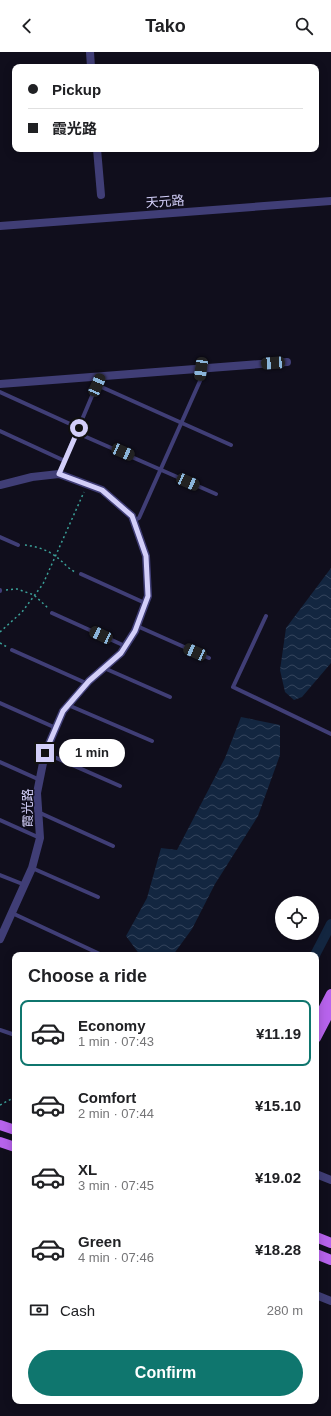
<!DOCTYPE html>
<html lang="en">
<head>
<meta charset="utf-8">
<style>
  body { margin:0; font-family:Arial,"Noto Sans SC",sans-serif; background:#f6f6f6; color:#202124; height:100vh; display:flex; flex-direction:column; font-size:15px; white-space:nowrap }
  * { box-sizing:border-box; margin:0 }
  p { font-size:13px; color:#757577 }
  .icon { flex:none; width:22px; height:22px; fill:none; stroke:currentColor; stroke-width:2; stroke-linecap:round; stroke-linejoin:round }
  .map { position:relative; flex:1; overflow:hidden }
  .drawer { position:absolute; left:12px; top:900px; width:307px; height:452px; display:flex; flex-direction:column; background:#fff; border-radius:8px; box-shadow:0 2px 10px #0003 }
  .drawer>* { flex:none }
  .hud { position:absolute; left:12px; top:12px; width:307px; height:88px; border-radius:8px; box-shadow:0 2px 10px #0003; display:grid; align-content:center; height:88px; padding:0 16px; background:#fff }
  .controls { position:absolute; left:275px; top:844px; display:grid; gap:8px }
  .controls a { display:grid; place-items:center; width:44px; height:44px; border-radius:50%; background:#fff; box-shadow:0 2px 10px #0003; font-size:20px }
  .end { position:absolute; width:18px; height:18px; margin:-9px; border:5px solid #d3cff9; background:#111; box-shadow:0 0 0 2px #111 }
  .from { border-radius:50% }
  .bubble { position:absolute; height:28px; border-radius:14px; background:#fff; box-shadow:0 2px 10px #0003; font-size:13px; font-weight:700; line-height:28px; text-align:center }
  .car { position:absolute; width:12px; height:24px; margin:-12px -6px; border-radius:5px; box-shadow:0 0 3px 1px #0007; background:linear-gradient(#222 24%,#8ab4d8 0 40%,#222 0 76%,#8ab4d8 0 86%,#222 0) }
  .hud b { display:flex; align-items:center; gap:14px; height:38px; font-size:15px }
  .hud b+b { border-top:1px solid #e0e0e0 }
  .hud i { width:10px; height:10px; background:#202124 }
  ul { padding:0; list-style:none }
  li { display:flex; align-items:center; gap:12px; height:66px; margin:0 8px 6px; padding:0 8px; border:2px solid transparent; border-radius:8px }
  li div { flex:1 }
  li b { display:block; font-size:15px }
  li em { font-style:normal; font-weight:700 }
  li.selected { border-color:#0f766e }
  li>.icon { width:36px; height:36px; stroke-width:1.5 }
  h2 { padding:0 16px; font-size:18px; line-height:48px }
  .pay { display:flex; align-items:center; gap:10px; height:44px; padding:0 16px; font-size:15px }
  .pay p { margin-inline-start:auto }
  .button { display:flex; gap:8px; margin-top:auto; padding:8px 16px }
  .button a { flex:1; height:46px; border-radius:24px; background:#0f766e; color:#fff; font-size:16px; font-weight:700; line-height:46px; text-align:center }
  header { display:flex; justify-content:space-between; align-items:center; height:52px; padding:0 16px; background:#fff; font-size:18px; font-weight:700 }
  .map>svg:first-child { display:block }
  .water { fill:url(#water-waves) }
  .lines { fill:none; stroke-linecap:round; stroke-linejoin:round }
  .canal { stroke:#132640; stroke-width:10 }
  .path { stroke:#3ba199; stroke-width:1.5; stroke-dasharray:2 3; stroke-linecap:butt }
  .service { stroke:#403e76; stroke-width:4 }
  .minor { stroke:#403e76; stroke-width:8 }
  .primary { stroke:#b763ec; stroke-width:10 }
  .route { stroke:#d3cff9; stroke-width:5 }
  .labels { text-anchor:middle; stroke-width:3; stroke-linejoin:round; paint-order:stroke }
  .street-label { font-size:13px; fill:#d3cff9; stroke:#100e1c }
</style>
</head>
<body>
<header><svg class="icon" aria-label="back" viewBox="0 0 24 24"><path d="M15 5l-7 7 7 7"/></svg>Tako<svg class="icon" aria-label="search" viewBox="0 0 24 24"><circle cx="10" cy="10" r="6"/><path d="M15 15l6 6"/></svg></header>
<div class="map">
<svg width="331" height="1364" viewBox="0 0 331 1364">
  <defs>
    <pattern id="water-waves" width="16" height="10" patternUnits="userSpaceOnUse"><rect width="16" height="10" fill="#132640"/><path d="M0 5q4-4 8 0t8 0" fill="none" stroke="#34445c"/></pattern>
  </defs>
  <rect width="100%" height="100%" fill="#100e1c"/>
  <path class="water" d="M331,516V611L302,645L294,648L285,640L280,618L286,576Z
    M241,665L280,673V703L258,764L215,832L192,877L173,903H140L126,884L147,846L161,796L177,798L225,706Z"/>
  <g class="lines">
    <path class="canal" d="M315,903L331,872"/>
    <path class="path" d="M25,493C35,494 48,498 55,504C63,509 67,516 75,520
      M6,538L17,537L34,543L48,556
      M0,580L22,560L43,532L84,440
      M0,591L7,595
      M0,1053L15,1045"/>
    <path class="service" d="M97,333L231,393
      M0,340L79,376L84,384L216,442
      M0,379L65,409
      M59,422L100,325
      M133,469L139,466L200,329L201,317
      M0,485L18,493
      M81,522L145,551
      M0,538V539
      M52,561L125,594
      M266,564L233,635L331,682
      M137,574L209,606
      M12,598L86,631
      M104,616L170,645
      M0,651L56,676
      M68,653L152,689
      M45,701L120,734
      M0,710L40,728
      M38,760L113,794
      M0,768L40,786
      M32,816L98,845
      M0,823L25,833
      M12,861L102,903
      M0,978L15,983"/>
    <path class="minor" d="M90,0L91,15
      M97,97L101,143
      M0,174L331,149
      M0,332L287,310
      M0,433L32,425L59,422L102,438L132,464L146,504L148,544L135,579L121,601L89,629L63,659L45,701L37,741L40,786L32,816L0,887
      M316,1122L331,1128
      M316,1243L331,1249"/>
    <path class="primary" d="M316,971L331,942
      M316,986L331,957
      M0,1073L15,1078
      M0,1090L15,1095
      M316,1185L331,1191
      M316,1202L331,1208"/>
  </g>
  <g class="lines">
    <path class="route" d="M45,701L63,659L89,629L121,601L135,579L148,544L146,504L132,464L102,438L59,422L79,376"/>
  </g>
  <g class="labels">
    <g class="street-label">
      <text transform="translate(165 149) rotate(-4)" y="5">天元路</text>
      <text transform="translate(27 756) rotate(-90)" y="5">霞光路</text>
    </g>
  </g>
</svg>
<div class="controls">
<a><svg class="icon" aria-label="locate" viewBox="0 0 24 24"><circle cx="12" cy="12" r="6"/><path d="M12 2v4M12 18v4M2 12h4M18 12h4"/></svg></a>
</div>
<i class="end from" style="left:79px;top:376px"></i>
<i class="end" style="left:45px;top:701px"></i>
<div class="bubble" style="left:59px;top:687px;width:66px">1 min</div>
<i class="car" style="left:273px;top:311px;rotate:266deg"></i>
<i class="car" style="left:201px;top:317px;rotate:188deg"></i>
<i class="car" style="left:97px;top:333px;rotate:23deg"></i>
<i class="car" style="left:123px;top:400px;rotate:114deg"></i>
<i class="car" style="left:188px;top:430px;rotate:114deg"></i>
<i class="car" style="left:101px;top:583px;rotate:295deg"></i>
<i class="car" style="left:195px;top:600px;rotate:294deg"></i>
<div class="hud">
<b><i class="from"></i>Pickup</b>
<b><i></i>霞光路</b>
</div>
<section class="drawer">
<h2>Choose a ride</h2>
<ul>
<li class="selected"><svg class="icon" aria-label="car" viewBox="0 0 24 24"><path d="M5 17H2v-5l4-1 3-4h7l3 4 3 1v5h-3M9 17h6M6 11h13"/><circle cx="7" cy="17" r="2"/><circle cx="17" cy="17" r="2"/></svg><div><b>Economy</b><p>1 min · 07:43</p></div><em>¥11.19</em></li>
<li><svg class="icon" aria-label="car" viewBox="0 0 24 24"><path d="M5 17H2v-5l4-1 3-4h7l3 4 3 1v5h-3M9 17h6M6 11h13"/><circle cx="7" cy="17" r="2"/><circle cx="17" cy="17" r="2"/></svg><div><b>Comfort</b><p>2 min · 07:44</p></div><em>¥15.10</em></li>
<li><svg class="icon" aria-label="car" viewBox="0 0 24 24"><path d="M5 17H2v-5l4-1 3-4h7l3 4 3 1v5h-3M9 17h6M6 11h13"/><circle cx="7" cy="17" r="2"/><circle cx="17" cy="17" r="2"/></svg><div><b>XL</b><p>3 min · 07:45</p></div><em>¥19.02</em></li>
<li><svg class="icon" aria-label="car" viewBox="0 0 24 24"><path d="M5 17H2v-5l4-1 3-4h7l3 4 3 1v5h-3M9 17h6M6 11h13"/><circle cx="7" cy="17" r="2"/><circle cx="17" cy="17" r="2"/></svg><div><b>Green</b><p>4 min · 07:46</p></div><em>¥18.28</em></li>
</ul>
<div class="pay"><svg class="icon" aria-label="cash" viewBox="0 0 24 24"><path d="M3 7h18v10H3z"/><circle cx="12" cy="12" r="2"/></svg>Cash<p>280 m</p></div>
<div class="button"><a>Confirm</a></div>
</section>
</div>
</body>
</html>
